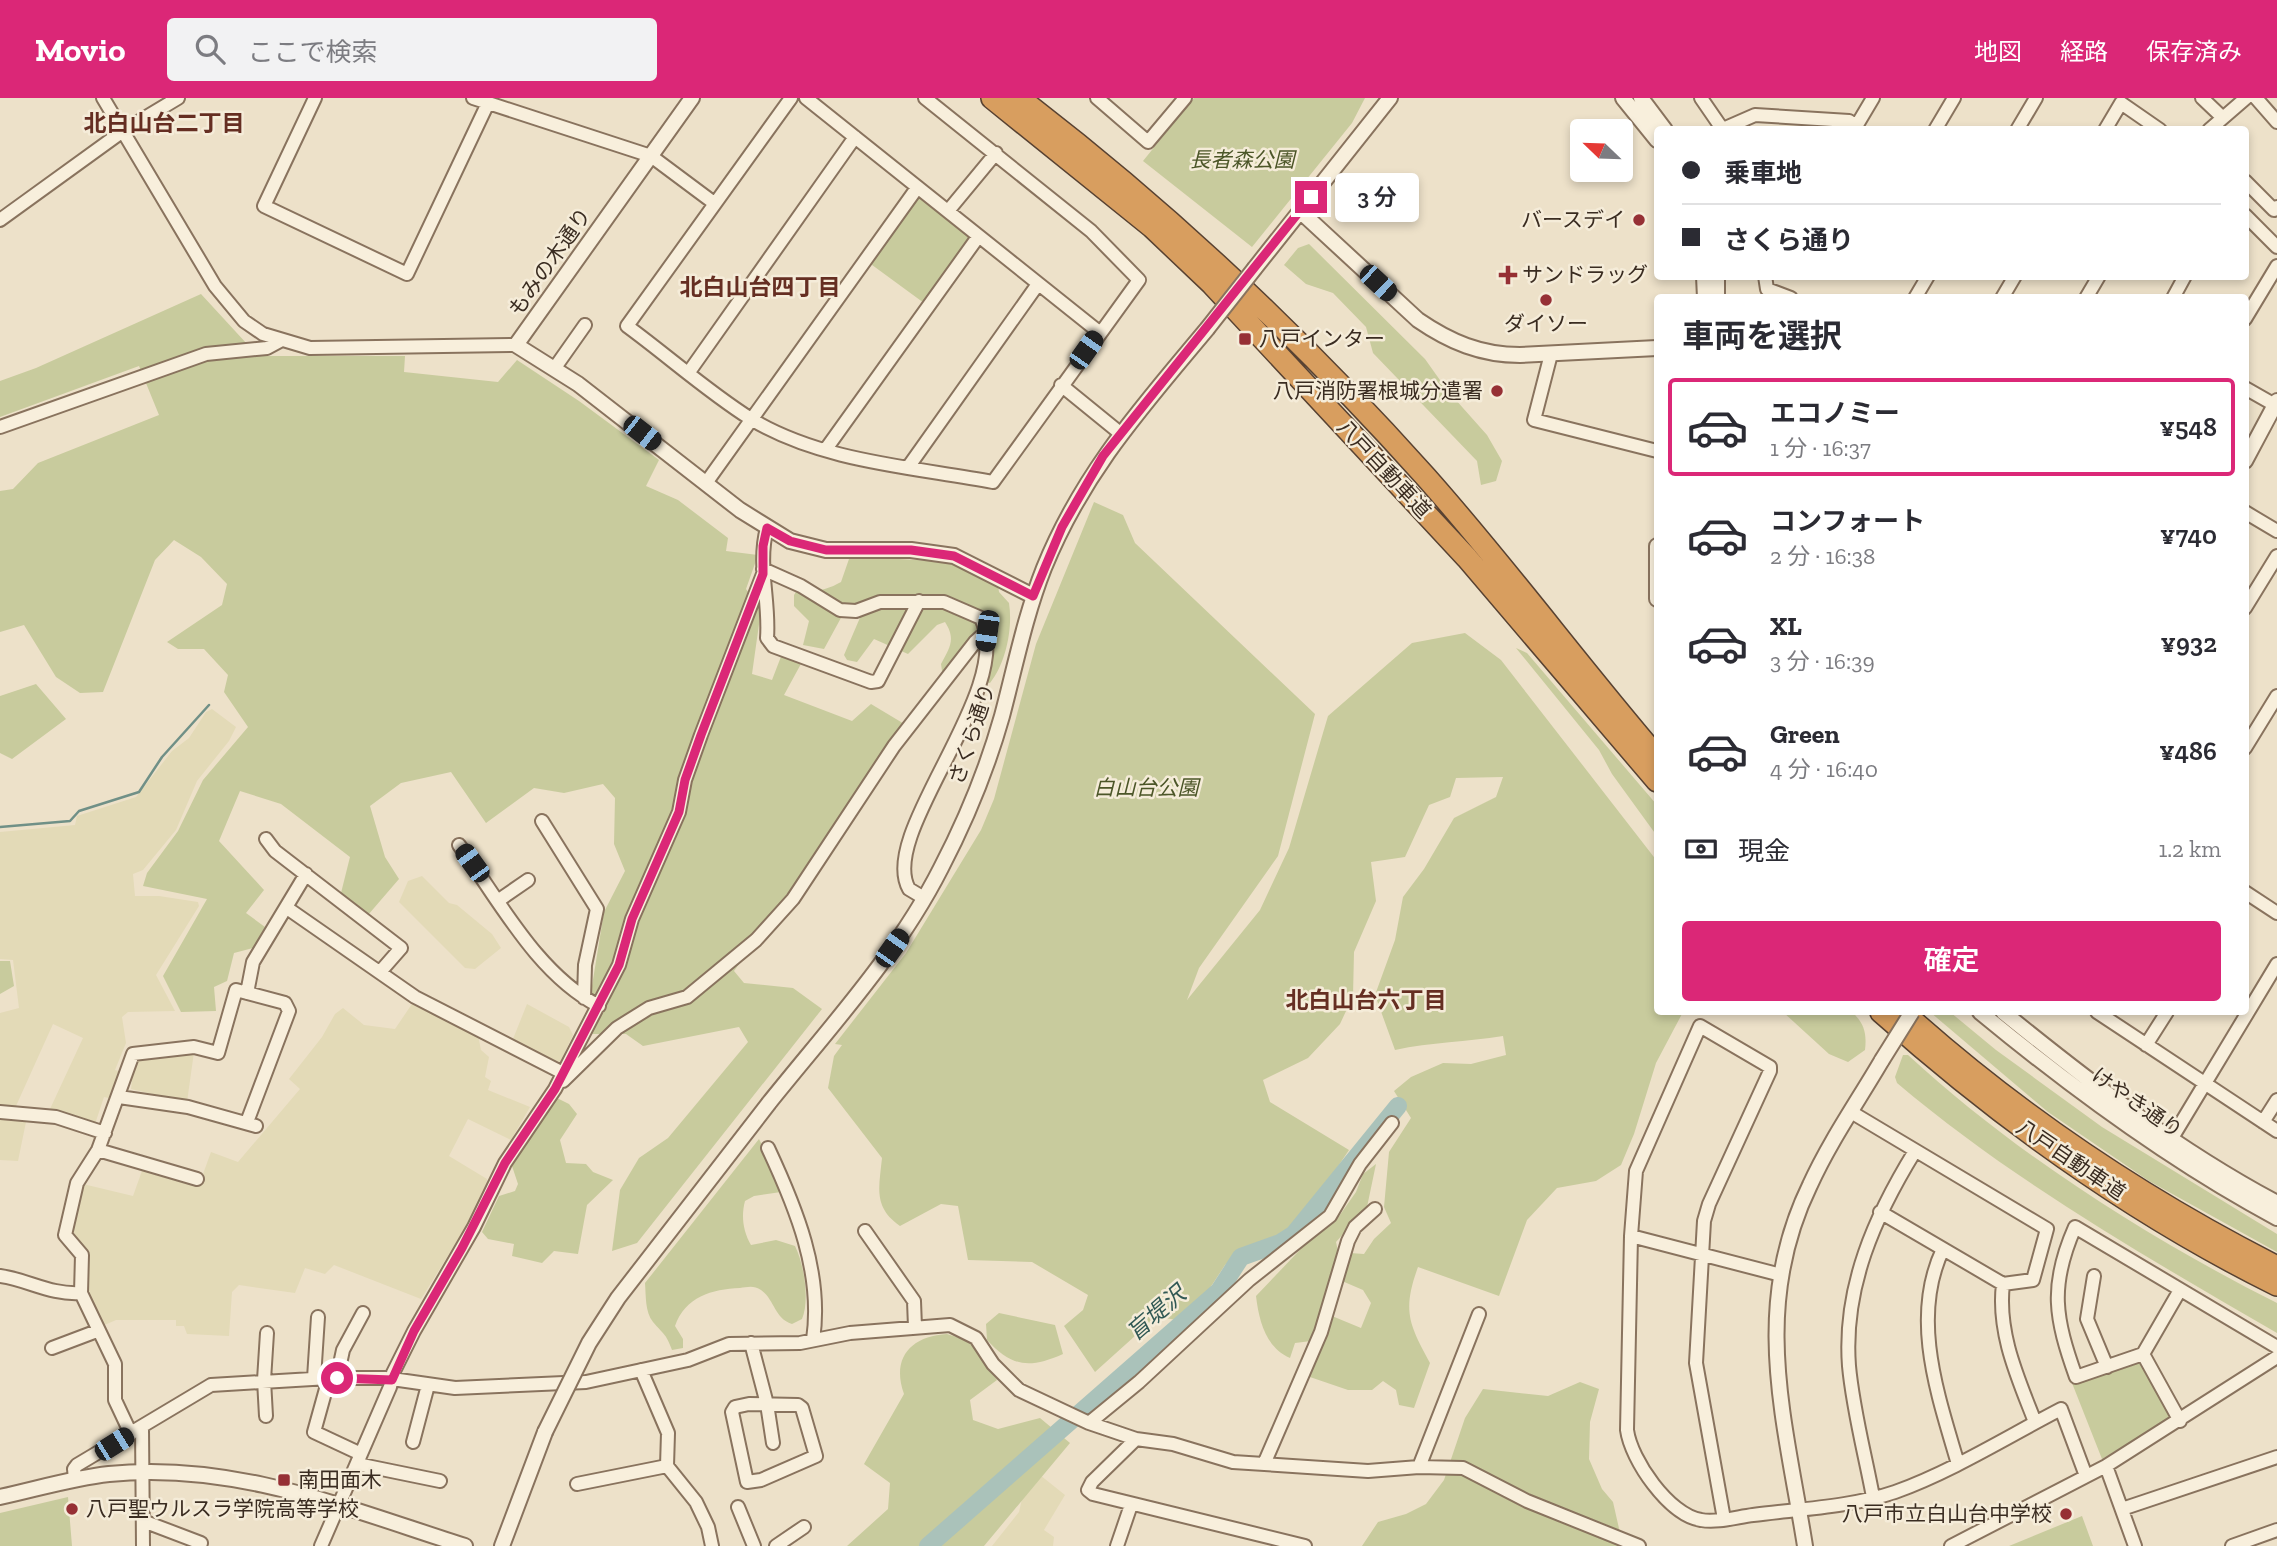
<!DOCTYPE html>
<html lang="ja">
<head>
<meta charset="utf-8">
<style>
  body { margin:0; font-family:"Zilla Slab","Noto Sans JP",serif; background:#f2f2f3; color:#2b2b33; height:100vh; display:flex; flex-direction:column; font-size:26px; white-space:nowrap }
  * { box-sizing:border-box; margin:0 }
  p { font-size:23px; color:#7c7c81 }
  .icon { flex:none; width:38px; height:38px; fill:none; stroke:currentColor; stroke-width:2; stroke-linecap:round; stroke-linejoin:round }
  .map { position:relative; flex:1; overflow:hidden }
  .sheet { position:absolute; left:1654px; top:196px; width:595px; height:721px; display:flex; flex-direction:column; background:#fff; border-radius:7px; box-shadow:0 4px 10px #0003 }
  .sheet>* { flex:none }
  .guide { position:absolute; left:1654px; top:28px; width:595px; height:154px; border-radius:7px; box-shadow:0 4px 10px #0003; display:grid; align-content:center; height:154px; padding:0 28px; background:#fff }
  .needle { width:46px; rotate:293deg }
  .fabs { position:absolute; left:1570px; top:21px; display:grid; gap:14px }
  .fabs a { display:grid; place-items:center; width:63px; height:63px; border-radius:7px; background:#fff; box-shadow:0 4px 10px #0003; font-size:35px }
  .end { position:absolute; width:32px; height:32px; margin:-16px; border:9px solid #db2777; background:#fff; box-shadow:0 0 0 4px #fff }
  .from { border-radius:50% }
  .bubble { position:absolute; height:49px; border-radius:7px; background:#fff; box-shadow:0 4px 10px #0003; font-size:23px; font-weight:600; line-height:49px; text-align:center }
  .car { position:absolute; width:21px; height:42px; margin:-21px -10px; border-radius:9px; box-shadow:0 0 5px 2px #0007; background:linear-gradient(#222 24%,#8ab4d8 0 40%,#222 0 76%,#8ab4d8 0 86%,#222 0) }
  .guide b { display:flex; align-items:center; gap:24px; height:66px; font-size:26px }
  .guide b+b { border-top:2px solid #e1e1e2 }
  .guide i { width:18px; height:18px; background:#2b2b33 }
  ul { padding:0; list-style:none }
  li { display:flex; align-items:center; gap:21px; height:98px; margin:0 14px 10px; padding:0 14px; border:4px solid transparent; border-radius:7px }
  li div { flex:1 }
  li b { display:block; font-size:26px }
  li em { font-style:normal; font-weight:600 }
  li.current { border-color:#db2777 }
  li>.icon { width:63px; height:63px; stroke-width:1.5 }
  h2 { padding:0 28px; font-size:32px; line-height:84px }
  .pay { display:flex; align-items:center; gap:18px; height:77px; padding:0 28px; font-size:26px }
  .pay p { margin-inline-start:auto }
  .action { display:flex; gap:14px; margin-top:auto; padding:14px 28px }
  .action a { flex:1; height:80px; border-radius:7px; background:#db2777; color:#fff; font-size:28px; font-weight:600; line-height:80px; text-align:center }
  header { display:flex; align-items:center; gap:42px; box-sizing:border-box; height:98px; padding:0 35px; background:#db2777; color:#fff }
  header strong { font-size:33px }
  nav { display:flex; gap:38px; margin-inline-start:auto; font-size:24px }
  .search { width:490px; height:63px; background:#f2f2f3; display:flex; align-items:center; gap:18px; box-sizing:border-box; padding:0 24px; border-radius:7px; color:#7c7c81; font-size:26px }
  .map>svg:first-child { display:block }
  .farmland { fill:#e3dab7 }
  .green { fill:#c8cb9d }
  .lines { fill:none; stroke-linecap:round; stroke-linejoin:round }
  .stream { stroke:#709087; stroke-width:2.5 }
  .river { stroke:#aac2ba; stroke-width:18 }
  .minor-casing { stroke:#89735e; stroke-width:16 }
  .tertiary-casing { stroke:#89735e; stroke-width:18 }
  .motorway-casing { stroke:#584232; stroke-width:24 }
  .minor { stroke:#f8efdc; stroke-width:12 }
  .tertiary { stroke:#f8efdc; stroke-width:14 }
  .motorway { stroke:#d89e5f; stroke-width:21 }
  .tertiary-bridge-casing { stroke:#89735e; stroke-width:18; stroke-linecap:butt }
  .tertiary-bridge { stroke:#f8efdc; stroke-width:14 }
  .route { stroke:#db2777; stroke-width:9 }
  .poi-dot { fill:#963035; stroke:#f5ecd9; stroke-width:2.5 }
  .labels { text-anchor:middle; stroke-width:5; stroke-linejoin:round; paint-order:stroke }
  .park-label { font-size:21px; font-style:italic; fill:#4c5628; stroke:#f5ecd9 }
  .poi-label { font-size:21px; fill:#3a2c21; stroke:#f5ecd9; text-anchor:start }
  .street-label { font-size:21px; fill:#3a2c21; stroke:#f5ecd9 }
  .neighbourhood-label { font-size:23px; font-weight:bold; fill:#652e22; stroke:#f5ecd9 }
  .water-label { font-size:23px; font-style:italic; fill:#315955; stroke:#f5ecd9 }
</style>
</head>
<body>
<header>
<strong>Movio</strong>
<div class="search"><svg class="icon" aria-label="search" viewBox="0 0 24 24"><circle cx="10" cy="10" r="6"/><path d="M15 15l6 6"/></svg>ここで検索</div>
<nav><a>地図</a><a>経路</a><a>保存済み</a></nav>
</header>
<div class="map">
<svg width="2277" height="1448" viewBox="0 0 2277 1448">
  <rect width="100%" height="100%" fill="#ede1c9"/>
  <path class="farmland" d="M212,611L236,629L229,643L197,683L176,732L143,772L133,776L135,798H159L198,804L199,808L156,877L175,913L128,914L122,919L126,945L115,972L122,974L113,1001L104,999L95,1026L50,1011L83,940L53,926L16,1008L0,1009V915L19,910L13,862L0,861V734L75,727L77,718L136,699L172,653L189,640L206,614Z
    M422,778L449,805L457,807L492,836L501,850L475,871L465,870L399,804L408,783Z
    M414,903L478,937L481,952L489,959L485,979L491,983L488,992L530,1009L511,1042L468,1021L449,1058L487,1081V1088L477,1111L421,1201L334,1167L325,1176L305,1170L295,1195L239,1187L232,1194L229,1238L187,1236L184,1228H176V1222H116L100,1229L87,1200L85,1151L70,1137L83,1086L133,1098L143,1070L199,1087L211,1054L238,1064L300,991L289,981L322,939L335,916L343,910L364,927L395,931Z
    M527,906L569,929L573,937L560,964L556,965L513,941Z
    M194,954L187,1004L131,991L133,971L138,960Z
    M0,1018L27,1019L18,1063L0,1062Z
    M1040,1377L1065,1397L1044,1432L1054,1439L1053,1448H992L1019,1414L1022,1401Z"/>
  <path class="green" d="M1194,0H1365L1352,25L1252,149L1143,63Z
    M921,97L969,137L970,141L924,205L868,164L916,99Z
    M1309,146L1425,261L1447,292L1487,337L1502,363L1496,383L1481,387L1477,363L1373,255L1366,229L1333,195L1306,186L1284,167L1298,150Z
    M201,196L258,258H405L404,274L498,284L517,262L579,303L659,362L646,388L678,402L728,440L726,453L758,457L746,491L761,512L752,576L772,582L782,556L802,564L784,597L852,623L871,606L906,627C845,706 794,792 734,873L744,885L793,890L822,911L637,1145L612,1153L620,1092L639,1060L668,1040L748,944L739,929L643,948L626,936H590L605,910L591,894L604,814L625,773L614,746L615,700L603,686L564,695L534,690L486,725L451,674L401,685L370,708L385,759L399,781L368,817L341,795L350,759L281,706L240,693L219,743L264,792L246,815L265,829L253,850L234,855L227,883L214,889L216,913L181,914L163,878L207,801L143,788L147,775L178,733L203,682L248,629L224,594L228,577L204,551H178L167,544L222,507L227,486L201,459L174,442L155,462L103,594L80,595L56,579L24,527L0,534V393L13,391L38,365L159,317L139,268L0,319V283L36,270Z
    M1094,404L1123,417L1135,445L1315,616L1278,758L1199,870L1187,902L1260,812L1289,750L1328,618L1412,545L1465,535L1501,562L1657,763V914H1683L1656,965L1634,1036L1621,1067L1596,1083L1557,1090L1527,1122L1499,1198L1418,1169C1402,1213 1409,1226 1430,1265L1414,1310L1399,1307L1396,1292L1383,1283L1372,1292H1348L1307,1278L1332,1218L1361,1230L1371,1205L1363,1192L1342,1183L1350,1155L1364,1156L1374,1141L1391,1125L1384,1109L1389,1054L1411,1020L1394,993L1411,979L1443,965L1471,966L1506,957L1503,938C1467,944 1431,944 1395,952L1375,897L1395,842L1403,799L1424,771L1454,720L1496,699L1503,679L1456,680L1450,699L1429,707L1405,759L1371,764L1376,803L1354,854L1353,898L1340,926L1308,960L1263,982L1270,1004L1349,1052L1322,1092L1287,1133L1244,1151L1225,1167L1208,1193L1178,1222L1156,1219L1095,1274L1064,1228L1083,1212L1088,1197L1032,1164L968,1162L958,1108L941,1106L900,1128C873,1109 879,1090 882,1060L828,990L834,958L842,947L835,946L906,855L981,732L994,701L1036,546Z
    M865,459L951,464L998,487L999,494L1009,505C1013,530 1006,565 990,585L986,584L991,537L948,575L942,573L941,566C950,549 956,541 945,524L937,527L908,556L874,541L857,564L847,562L844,557L862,515L842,518L824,551L803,547L809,523L794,508V497L798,491C815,494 825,493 841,484L849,461Z
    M1516,550L1527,555L1657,707V738L1612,676L1599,652Z
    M36,586L66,621L12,661L0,655V598Z
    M0,863H10L14,888L0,896Z
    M1783,914H1852C1864,925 1867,935 1865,952L1848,964L1829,956Z
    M1930,914H1950L1996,952L2102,1029L2277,1136V1154L2149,1083L2048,1014Z
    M1903,957H1908C2014,1055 2148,1140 2277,1205V1235C2146,1159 2013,1083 1897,985L1895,979Z
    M555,999L569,1006L577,1016L560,1042L566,1065L586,1066L593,1074L613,1082L587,1107L578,1156L554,1153L542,1165L512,1158L514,1146L488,1141L482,1134L499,1098L515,1093L518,1086L512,1068L528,1035Z
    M759,1041L779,1081L781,1094L754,1098L745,1103C741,1118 743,1133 751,1147L776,1142L795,1148C804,1166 810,1202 802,1221L792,1226C774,1220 775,1202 761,1192C754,1187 747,1189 740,1190C712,1191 685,1199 675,1228L683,1241V1250L672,1252C666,1235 663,1236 653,1224C645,1214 646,1198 645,1185Z
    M1376,1066L1367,1109L1336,1144L1339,1158L1311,1243L1295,1245L1290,1260C1266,1250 1259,1223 1256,1198L1316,1135L1335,1124L1356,1094L1363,1076Z
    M999,1215L1055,1227L1063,1256C1029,1271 1012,1269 987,1242L986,1226Z
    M947,1236L969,1243L997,1282L970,1302L973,1322L998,1331L1040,1320L1070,1345L984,1448H847L888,1411L890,1385L864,1366L904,1296C891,1260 911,1238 947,1236Z
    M2138,1261L2143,1263L2171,1316L2169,1321L2102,1361L2072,1285Z
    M1580,1284L1599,1291L1590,1324L1589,1361L1602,1391L1613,1404L1623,1448H1362L1378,1424L1406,1416L1426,1406L1444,1382L1465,1320L1483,1291L1548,1298Z
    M68,1399L72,1448H0V1415Z
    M2082,1418L2093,1448H2009Z"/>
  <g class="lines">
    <path class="stream" d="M0,729L70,723L79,713L139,694L162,659L209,607"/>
    <path class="river" d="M928,1448L1219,1193L1241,1159L1280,1145L1294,1136L1398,1008"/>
    <g class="minor-casing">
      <path id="minor" d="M103,0L215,188L244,223L263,236L310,250L516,247
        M315,0L264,108L407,176L488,5
        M473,0L651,58L714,105
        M791,0L627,228C668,258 708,294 751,321C822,364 914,369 993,384L1139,182L1091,133L925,0
        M806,0L1099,234
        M1097,0L1148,44L1185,0
        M1701,0L1723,32
        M2202,0L2222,19
        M2256,0L2277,24
        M1723,31L1755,17L1849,23L1856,28
        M1854,32L1873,0
        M1935,32L1954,0
        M2017,32L2036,0
        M2105,32L2121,5L2160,32
        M2209,32L2246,0
        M2245,83L2274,112L2277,109
        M948,113L996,55
        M2245,117L2277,149
        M0,122L123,33L178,0
        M1765,178L1767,191L1791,200
        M1915,200L1928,178
        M2002,200L2015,178
        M2086,200L2099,178
        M2173,200L2185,178
        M2245,221L2277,168
        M1551,256L1534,322L1657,353
        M554,271L585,227
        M689,274L855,39
        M1061,287L1120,335
        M2245,290L2275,307
        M0,329L206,256L267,250L280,243
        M826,351L978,139
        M909,368L1038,186
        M706,385L917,90
        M2245,414L2277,433
        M767,430C757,467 770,503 767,540L773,548L871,584L878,583L919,503
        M763,471L801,488L840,512L856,513L880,504H944L981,520C1016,592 877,735 909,791L924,800
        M2245,510L2277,458
        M2245,650L2277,598
        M542,723L597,811L585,867L584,900
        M266,741L275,753L401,850L380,874
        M459,747C499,802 537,876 599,908
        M2245,794L2277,815
        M499,802L528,782
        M287,810L415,899L563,975
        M247,895L253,864L306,776
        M2097,914L2277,1033
        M2146,947L2167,914
        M563,983L617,930L649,910L687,899L756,842L793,801L894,648L975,544L987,533
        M119,999L188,1009L256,1028
        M0,1014L56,1019L105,1035
        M1851,1014L2047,1131L2033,1182L2003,1186L1880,1114
        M2263,1024L2277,1002
        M2172,1040L2277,866
        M768,1050C796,1110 823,1175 813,1242
        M98,1052L197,1081
        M865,1133L914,1203L915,1229
        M1631,1138L1781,1177
        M1943,1151C1910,1220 1938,1297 1958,1366
        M0,1178C29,1182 50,1197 81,1195
        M2094,1178L2087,1221L2107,1269
        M2003,1186C1997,1235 2018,1280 2035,1324
        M751,1245L767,1306L773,1345
        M52,1250L97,1233
        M2143,1256L2180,1192
        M641,1272L668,1335L667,1368L696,1404L708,1429L712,1448
        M314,1280L318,1219
        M329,1280L314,1334L361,1356
        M337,1280L343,1252L363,1215
        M749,1306L798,1307L802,1310L816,1358L761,1382L747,1384L732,1314L735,1309Z
        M266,1318L264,1282L267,1235
        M2180,1323L2143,1256L2076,1279C2055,1220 2049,1188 2075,1129L2277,1249
        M1089,1325L1139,1284L1249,1182L1330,1118L1360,1066L1392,1025
        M142,1330L143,1448
        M131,1336L115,1302V1266L81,1195L82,1157L65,1137L77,1085L98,1052L133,956L194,949L218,955L236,892L285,905L289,913L247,1024
        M1136,1341L1092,1384L1088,1392L1093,1396L1305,1448
        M413,1344L428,1287
        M357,1366L440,1383
        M1264,1366L1321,1234L1348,1143L1355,1129L1375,1111
        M2106,1368L2135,1448
        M1419,1369L1479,1216
        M75,1381L74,1371L77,1367L211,1287L329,1280H385L455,1290L586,1284L688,1262L729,1246L800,1245L850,1235L950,1227L976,1240L993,1266L1019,1292L1089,1325L1136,1341L1173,1346L1233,1364L1368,1373L1419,1369L1463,1370L1527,1403L1639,1448
        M577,1386L667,1368
        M1873,1399C1865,1356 1853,1312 1849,1268C1843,1189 1875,1118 1915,1053
        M738,1409L754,1448
        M2122,1411L2277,1359
        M1724,1421L1696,1265L1704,1123L1709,1106L1770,973V969L1700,928L1636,1073L1631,1138L1627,1332C1631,1362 1669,1417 1701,1422C1717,1425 1737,1419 1753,1417C1799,1411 1851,1409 1895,1394C1953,1373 2007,1339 2061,1311L2086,1378
        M143,1423L201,1445
        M321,1448L390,1289L393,1275L414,1233L474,1129L505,1065L555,991L619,867L632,821L679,714L685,682L701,637L763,476
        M776,1448L804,1429
        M1117,1448L1131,1407
        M1951,1448L2106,1368L2277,1259
        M2232,1448L2277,1432"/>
    </g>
    <g class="tertiary-casing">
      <path id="tertiary" d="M692,0L516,247L578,286L740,412L790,443L826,452H911L954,458L1033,498
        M1623,0L1657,42
        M1641,0L1665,32
        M1300,113L1418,222C1450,244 1481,257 1520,257L1657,250
        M1255,170L1390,0
        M1704,178L1705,200
        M1717,178V200
        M2245,363L2277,303
        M1657,448V501
        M1980,914C2072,990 2172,1064 2277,1120
        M2003,914C2089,984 2179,1053 2277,1105
        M769,1005C829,930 897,857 941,770C966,722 987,671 1002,618C1015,569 1025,518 1044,470C1083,374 1142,309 1207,231
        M0,1399C37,1391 72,1380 109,1376C234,1363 348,1411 465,1448
        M502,1448L545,1334
        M1805,1448C1785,1322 1750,1210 1810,1087C1830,1043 1858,1003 1882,962"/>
    </g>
    <g class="motorway-casing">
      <path id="motorway" d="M992,0L1152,129L1212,186L1467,460L1657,683
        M1019,0C1166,112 1302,241 1425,378C1506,469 1578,567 1657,659
        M1881,914C2000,1020 2133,1116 2277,1187
        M1903,914C2014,1014 2143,1101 2277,1169"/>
    </g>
    <use href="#minor" class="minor"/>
    <use href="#tertiary" class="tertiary"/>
    <use href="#motorway" class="motorway"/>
    <g class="tertiary-bridge-casing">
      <path id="tertiary-bridge" d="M1207,231L1255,170
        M1882,962L1912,914
        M545,1334L589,1245L618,1200L769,1005"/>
    </g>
    <use href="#tertiary-bridge" class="tertiary-bridge"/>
  </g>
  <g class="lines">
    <path class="route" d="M337,1280L392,1282L414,1233L462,1150L505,1065L555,991L619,867L632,821L679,714L685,682L701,637L763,476V448L767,430L790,443L826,452H911L954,458L1033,498L1062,429L1103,358L1311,99"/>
  </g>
  <g class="poi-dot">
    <circle cx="1639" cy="122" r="7"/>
    <path d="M1504.5 166.5h7v7h7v7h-7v7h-7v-7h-7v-7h7z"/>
    <circle cx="1546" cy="202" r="7"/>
    <rect x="1238" y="234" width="14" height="14" rx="3.5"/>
    <circle cx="1497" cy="293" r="7"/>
    <rect x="277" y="1375" width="14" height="14" rx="3.5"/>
    <circle cx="72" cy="1411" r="7"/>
    <circle cx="2066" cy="1416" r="7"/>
  </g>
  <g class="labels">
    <g class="park-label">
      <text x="1242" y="69">長者森公園</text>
      <text x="1146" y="697">白山台公園</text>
    </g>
    <g class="poi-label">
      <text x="1625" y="129" text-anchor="end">バースデイ</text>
      <text x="1522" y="184">サンドラッグ</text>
      <text x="1546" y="233" text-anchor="middle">ダイソー</text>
      <text x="1259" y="248">八戸インター</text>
      <text x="1483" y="300" text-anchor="end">八戸消防署根城分遣署</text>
      <text x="298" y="1389">南田面木</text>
      <text x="86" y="1418">八戸聖ウルスラ学院高等学校</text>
      <text x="2052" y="1423" text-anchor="end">八戸市立白山台中学校</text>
    </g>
    <g class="street-label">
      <text transform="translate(550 164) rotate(-55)" y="7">もみの木通り</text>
      <text transform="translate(1384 371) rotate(47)" y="7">八戸自動車道</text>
      <text transform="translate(972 636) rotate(-72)" y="7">さくら通り</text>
      <text transform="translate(2137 1005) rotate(35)" y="7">けやき通り</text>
      <text transform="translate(2071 1062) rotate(34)" y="7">八戸自動車道</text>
    </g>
    <g class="neighbourhood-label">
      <text x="164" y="33">北白山台二丁目</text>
      <text x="760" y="197">北白山台四丁目</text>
      <text x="1366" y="910">北白山台六丁目</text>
    </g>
    <g class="water-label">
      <text transform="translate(1156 1215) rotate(-41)" y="8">盲堤沢</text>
    </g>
  </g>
</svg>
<div class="fabs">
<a><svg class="needle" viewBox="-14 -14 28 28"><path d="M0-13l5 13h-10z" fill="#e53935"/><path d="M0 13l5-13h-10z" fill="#7c7c81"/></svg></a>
</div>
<i class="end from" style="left:337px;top:1280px"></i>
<i class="end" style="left:1311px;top:99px"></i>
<div class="bubble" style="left:1335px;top:75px;width:84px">3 分</div>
<i class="car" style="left:1378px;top:185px;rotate:133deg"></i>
<i class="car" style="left:1086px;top:252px;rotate:35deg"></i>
<i class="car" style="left:642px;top:335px;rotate:128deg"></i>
<i class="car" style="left:987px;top:533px;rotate:188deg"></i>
<i class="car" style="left:472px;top:765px;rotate:324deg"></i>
<i class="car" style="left:892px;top:850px;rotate:35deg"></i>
<i class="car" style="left:114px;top:1346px;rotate:58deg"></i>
<div class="guide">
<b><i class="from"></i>乗車地</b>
<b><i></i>さくら通り</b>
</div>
<section class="sheet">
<h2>車両を選択</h2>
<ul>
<li class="current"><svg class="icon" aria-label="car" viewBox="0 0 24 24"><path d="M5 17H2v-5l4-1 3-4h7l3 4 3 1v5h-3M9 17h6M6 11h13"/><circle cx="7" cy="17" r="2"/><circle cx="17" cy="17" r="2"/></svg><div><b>エコノミー</b><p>1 分 · 16:37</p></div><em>¥548</em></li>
<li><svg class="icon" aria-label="car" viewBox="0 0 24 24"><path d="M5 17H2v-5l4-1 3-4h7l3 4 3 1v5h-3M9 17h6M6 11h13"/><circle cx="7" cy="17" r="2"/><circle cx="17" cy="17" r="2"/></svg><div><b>コンフォート</b><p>2 分 · 16:38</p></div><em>¥740</em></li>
<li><svg class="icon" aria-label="car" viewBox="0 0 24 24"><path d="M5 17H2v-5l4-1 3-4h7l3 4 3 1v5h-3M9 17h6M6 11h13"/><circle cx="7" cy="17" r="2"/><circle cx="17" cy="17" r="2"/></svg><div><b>XL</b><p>3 分 · 16:39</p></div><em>¥932</em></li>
<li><svg class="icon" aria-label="car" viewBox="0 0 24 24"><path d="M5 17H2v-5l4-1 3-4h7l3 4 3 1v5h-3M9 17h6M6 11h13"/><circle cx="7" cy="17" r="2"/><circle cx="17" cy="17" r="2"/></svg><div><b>Green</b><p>4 分 · 16:40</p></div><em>¥486</em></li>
</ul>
<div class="pay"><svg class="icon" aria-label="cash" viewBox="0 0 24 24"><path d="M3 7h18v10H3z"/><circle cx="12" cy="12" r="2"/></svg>現金<p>1.2 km</p></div>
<div class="action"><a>確定</a></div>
</section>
</div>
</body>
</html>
